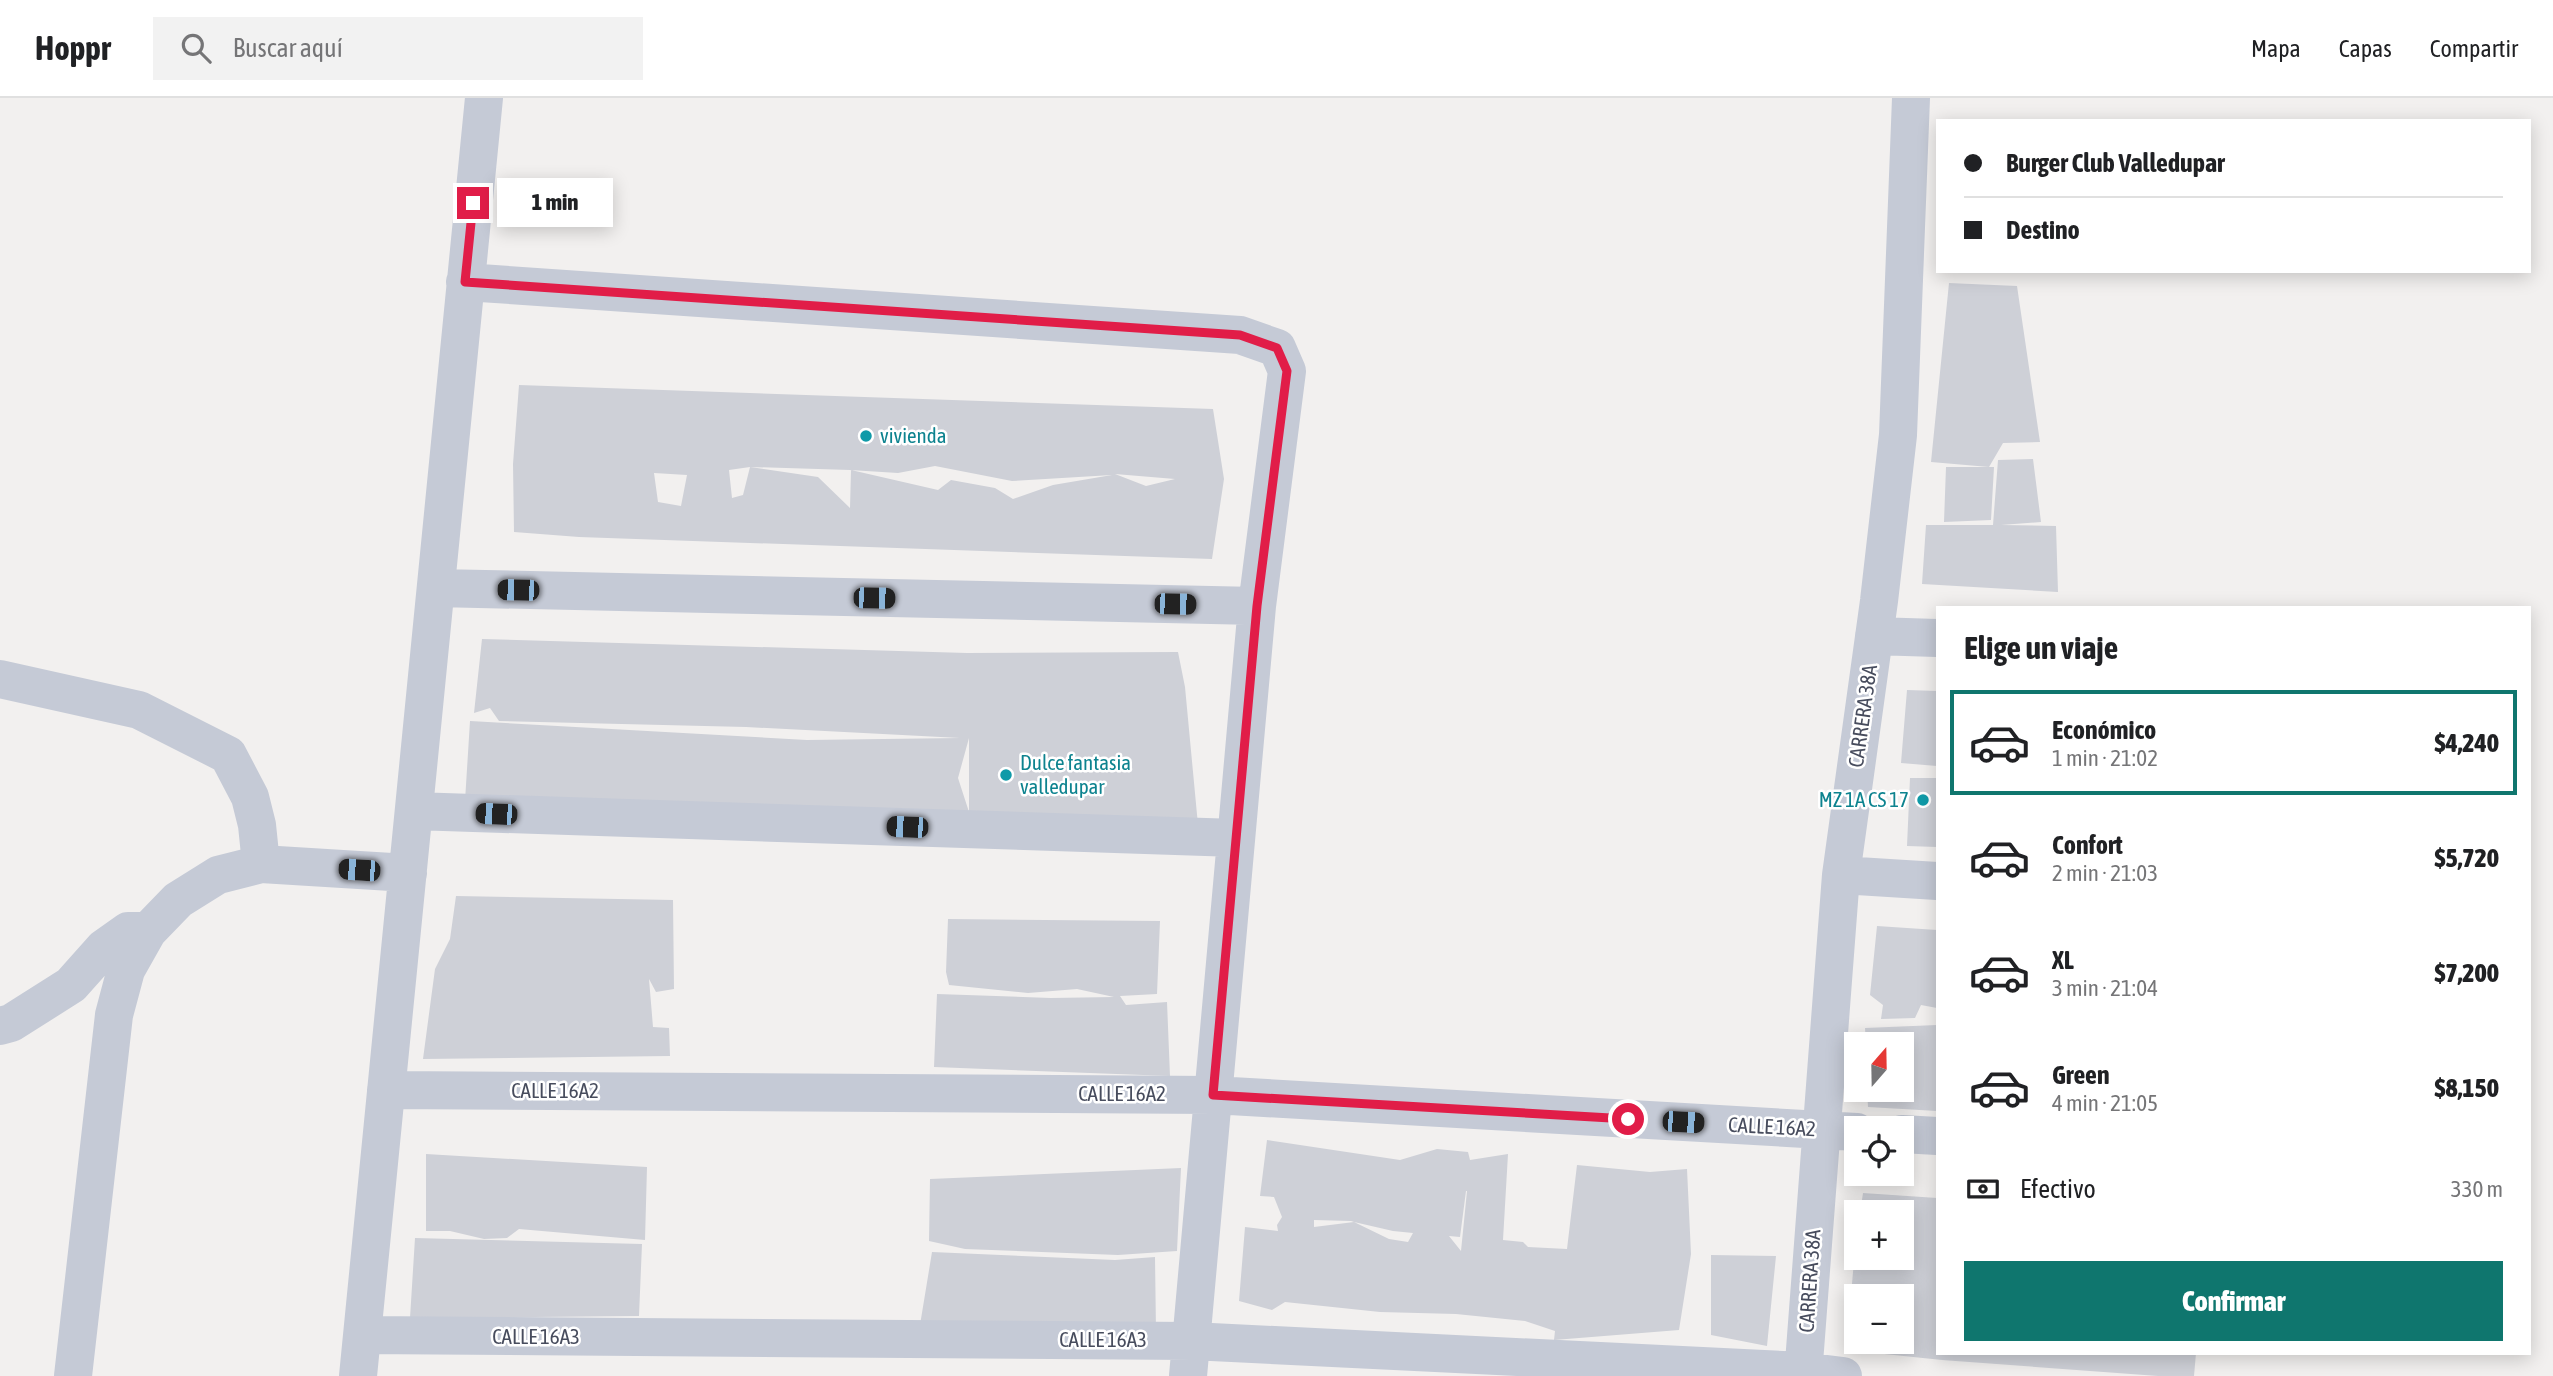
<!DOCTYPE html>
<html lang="es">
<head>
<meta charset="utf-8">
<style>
  body { margin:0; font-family:"Asap Condensed",sans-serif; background:#f2f2f2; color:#202124; height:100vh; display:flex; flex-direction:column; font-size:26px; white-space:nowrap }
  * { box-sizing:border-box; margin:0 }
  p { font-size:23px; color:#757577 }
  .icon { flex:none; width:38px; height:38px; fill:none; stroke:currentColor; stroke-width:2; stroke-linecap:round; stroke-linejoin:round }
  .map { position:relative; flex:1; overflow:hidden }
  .details { position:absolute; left:1936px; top:508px; width:595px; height:749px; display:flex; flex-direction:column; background:#fff; border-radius:0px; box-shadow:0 4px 18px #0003 }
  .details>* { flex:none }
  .banner { position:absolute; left:1936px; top:21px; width:595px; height:154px; border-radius:0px; box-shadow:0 4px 18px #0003; display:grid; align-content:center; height:154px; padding:0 28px; background:#fff }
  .needle { width:46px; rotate:20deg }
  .tools { position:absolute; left:1844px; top:934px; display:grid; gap:14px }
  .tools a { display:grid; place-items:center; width:70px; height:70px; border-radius:0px; background:#fff; box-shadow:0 4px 18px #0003; font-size:35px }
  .end { position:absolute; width:32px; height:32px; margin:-16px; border:9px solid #e11d48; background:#fff; box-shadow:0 0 0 4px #fff }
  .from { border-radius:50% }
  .bubble { position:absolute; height:49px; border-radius:0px; background:#fff; box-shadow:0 4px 18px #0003; font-size:23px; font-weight:800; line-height:49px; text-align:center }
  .car { position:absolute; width:21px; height:42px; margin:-21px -10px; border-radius:9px; box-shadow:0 0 5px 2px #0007; background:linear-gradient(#222 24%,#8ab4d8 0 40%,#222 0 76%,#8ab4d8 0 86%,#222 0) }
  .banner b { display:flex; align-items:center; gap:24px; height:66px; font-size:26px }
  .banner b+b { border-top:2px solid #e0e0e0 }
  .banner i { width:18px; height:18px; background:#202124 }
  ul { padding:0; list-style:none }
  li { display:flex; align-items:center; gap:21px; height:105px; margin:0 14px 10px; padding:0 14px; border:4px solid transparent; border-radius:0px }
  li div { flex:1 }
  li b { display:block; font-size:26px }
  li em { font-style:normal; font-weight:800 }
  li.on { border-color:#0f766e }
  li>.icon { width:63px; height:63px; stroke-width:1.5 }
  h2 { padding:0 28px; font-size:32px; line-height:84px }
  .pay { display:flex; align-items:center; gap:18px; height:77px; padding:0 28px; font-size:26px }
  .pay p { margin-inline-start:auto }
  .primary-button { display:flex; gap:14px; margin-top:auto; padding:14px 28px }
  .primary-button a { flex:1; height:80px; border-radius:0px; background:#0f766e; color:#fff; font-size:28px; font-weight:800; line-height:80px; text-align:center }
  header { display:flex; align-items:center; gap:42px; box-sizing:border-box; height:98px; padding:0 35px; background:#fff; border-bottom:2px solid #e0e0e0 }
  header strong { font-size:33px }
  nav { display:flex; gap:38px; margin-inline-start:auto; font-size:24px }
  .search { width:490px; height:63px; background:#f2f2f2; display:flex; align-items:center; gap:18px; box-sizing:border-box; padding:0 24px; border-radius:0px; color:#757577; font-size:26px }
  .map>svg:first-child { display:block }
  .building { fill:#ced0d7; fill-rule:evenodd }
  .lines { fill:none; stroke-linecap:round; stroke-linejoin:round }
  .minor { stroke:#c5cad6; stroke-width:38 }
  .route { stroke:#e11d48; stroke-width:9 }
  .culture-dot { fill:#0f9aa8; stroke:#fff; stroke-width:2.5 }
  .labels { text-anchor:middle; stroke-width:5; stroke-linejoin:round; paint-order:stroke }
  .culture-label { font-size:21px; fill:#0d838f; stroke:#fff; text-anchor:start }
  .street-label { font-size:21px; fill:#474c5d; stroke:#fff }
</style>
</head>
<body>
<header>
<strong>Hoppr</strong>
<div class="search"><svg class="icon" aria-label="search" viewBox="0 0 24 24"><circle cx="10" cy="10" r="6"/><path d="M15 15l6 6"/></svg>Buscar aquí</div>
<nav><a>Mapa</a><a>Capas</a><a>Compartir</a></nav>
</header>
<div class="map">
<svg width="2553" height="1278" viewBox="0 0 2553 1278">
  <rect width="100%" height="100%" fill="#f2f0ef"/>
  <path class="building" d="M1949,185L2017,188L2040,344L2003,345L1989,369L1931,364Z
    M519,287L1213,311L1224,381L1212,461L579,439L514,434L513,366ZM935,368L1012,383L1112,377L1053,387L1013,401L995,390L951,382L938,392L851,372L850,410L818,379L750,369L850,372L898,375ZM750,369L743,397L732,400L729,372ZM654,375L687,377L681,408L658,404ZM1115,376L1175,381L1146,388Z
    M2033,361L2041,424L2001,427L2056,428L2058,494L1922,486L1926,427H1993L1998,362Z
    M1946,369H1994L1991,422L1944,424Z
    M482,541L967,555L1178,554L1185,589L1198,727L969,714V640L958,680L969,714L465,703L470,623L807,642L960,640L746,629L499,623L490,610L474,615Z
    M1907,592L1937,593V668L1901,665Z
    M1910,680H1937V749L1907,748Z
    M456,798L673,802L674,891L656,894L649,881L653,929L669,930L670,958L423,961L435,871L450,841Z
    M948,821L1160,823L1157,896L1120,898L1126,907L1167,904L1170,978L934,969L937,896L1051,900L1114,899L1077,891L1028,895L949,887L946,874Z
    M1877,828L1937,832V910L1921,907L1915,920L1881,921L1883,907L1870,897Z
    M1937,927V1013L1868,1009L1867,992H1902V947H1866L1865,930Z
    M1267,1042L1400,1062L1437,1051L1468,1054L1470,1062L1508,1056L1503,1142L1523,1144L1528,1149L1567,1151L1577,1067L1650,1074L1687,1071L1691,1156L1679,1232L1554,1242L1555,1233L1525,1223L1456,1216L1380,1214L1285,1204L1272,1212L1239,1203L1245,1129L1278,1133L1277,1127L1282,1119L1274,1099L1260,1098ZM1466,1093H1467L1461,1153L1449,1138L1460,1139ZM1314,1122L1351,1123L1354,1124L1314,1129ZM1354,1124L1393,1133L1413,1135L1408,1144L1389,1141Z
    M426,1056L647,1069L645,1142L519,1131L507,1140L484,1141L450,1133H426Z
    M1181,1070L1177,1153L1118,1157L965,1151L929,1143L930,1081Z
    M1863,1095L1937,1100V1255H2196L2194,1278H2158L1942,1262L1846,1252L1855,1152L1857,1160H1902V1115H1860ZM1857,1199H1902V1244H1857Z
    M415,1140L642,1146L639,1218L410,1220Z
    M932,1154L1115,1162L1155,1159L1156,1234L920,1227Z
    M1711,1157L1776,1158L1767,1248L1711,1237Z"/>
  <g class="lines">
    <path class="minor" d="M465,184L1240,237L1277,250L1287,273L1257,508L1188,1278
      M436,490L1257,508
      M1874,538L1937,540
      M0,581L139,612L228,657L250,699L257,727L261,766
      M414,713L1236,740
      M1841,777L1937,783
      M0,928L11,925L71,887L104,850L128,833H148
      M386,992L1213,997L1857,1034
      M1902,1036L1937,1038
      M362,1237L1191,1243L1803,1273L1843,1278
      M73,1278L114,917L126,872L148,833L178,802L218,777L261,766L408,775
      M358,1278L484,0
      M1803,1278L1841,777L1879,503L1898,337L1911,0"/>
  </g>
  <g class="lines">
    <path class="route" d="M473,105L465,184L1240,237L1277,250L1287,273L1257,508L1213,997L1628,1021"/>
  </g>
  <g class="culture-dot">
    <circle cx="866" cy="338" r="7"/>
    <circle cx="1006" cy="677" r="7"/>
    <circle cx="1923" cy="702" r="7"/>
  </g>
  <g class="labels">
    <g class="culture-label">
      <text x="880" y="345">vivienda</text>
      <text x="1020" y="672">Dulce fantasia<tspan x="1020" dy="24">valledupar</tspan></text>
      <text x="1909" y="709" text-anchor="end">MZ 1A CS 17</text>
    </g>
    <g class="street-label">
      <text transform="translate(1863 618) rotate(-82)" y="7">CARRERA 38A</text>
      <text x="555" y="1000">CALLE 16A2</text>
      <text x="1122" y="1003">CALLE 16A2</text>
      <text transform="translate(1772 1029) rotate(3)" y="7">CALLE 16A2</text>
      <text transform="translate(1810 1183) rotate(-86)" y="7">CARRERA 38A</text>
      <text x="536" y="1246">CALLE 16A3</text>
      <text x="1103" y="1249">CALLE 16A3</text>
    </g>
  </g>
</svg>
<div class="tools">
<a><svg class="needle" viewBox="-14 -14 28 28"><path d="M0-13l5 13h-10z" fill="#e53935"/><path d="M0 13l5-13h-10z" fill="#757577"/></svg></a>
<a><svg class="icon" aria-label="locate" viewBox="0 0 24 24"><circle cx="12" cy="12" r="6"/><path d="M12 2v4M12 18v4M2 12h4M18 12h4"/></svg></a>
<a>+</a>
<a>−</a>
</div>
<i class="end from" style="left:1628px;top:1021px"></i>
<i class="end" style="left:473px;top:105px"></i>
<div class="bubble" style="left:497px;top:80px;width:116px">1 min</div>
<i class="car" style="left:518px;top:492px;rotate:271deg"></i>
<i class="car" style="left:874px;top:500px;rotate:91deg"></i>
<i class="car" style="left:1175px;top:506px;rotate:91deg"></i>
<i class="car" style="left:496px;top:716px;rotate:272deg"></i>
<i class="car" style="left:907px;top:729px;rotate:272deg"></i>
<i class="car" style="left:359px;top:772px;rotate:274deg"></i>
<i class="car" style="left:1683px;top:1024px;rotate:93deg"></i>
<div class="banner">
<b><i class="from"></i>Burger Club Valledupar</b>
<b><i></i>Destino</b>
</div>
<section class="details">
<h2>Elige un viaje</h2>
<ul>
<li class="on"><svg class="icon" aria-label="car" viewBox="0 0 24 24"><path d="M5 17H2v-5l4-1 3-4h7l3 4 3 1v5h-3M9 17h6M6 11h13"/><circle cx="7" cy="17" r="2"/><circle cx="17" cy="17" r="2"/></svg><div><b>Económico</b><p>1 min · 21:02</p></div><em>$4,240</em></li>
<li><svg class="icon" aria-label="car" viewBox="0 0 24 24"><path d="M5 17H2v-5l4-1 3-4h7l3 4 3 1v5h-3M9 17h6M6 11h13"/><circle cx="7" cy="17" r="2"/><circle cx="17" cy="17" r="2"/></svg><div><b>Confort</b><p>2 min · 21:03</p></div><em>$5,720</em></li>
<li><svg class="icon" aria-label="car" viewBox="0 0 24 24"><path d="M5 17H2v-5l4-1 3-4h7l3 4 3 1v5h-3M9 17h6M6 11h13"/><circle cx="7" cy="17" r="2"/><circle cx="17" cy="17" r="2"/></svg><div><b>XL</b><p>3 min · 21:04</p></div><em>$7,200</em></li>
<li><svg class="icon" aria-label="car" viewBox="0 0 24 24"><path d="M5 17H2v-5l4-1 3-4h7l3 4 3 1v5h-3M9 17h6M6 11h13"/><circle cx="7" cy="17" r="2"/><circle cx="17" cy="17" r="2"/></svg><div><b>Green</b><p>4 min · 21:05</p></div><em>$8,150</em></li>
</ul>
<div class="pay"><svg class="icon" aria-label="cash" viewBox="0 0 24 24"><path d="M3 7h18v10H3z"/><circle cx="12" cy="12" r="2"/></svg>Efectivo<p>330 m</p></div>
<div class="primary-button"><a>Confirmar</a></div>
</section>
</div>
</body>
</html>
